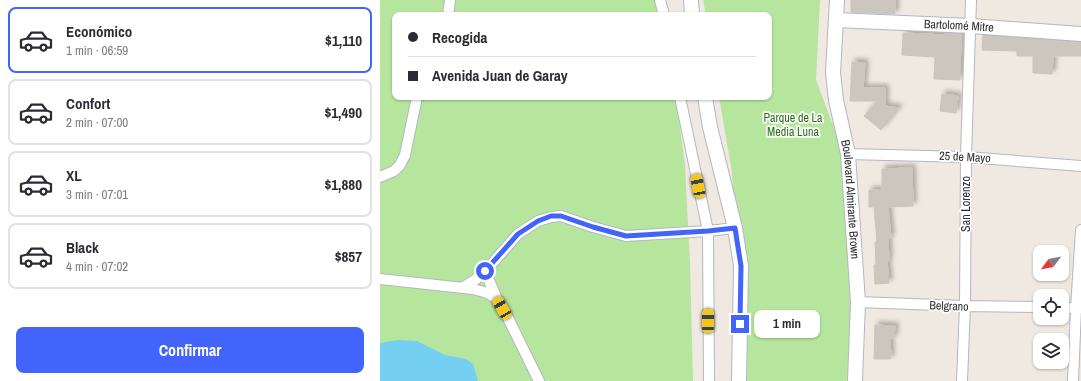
<!DOCTYPE html>
<html lang="es">
<head>
<meta charset="utf-8">
<style>
  body { margin:0; font-family:"Archivo Narrow",sans-serif; background:#f7f7f7; color:#2b2b33; height:100vh; display:flex; flex-direction:column; font-size:15px; white-space:nowrap }
  * { box-sizing:border-box; margin:0 }
  p { font-size:13px; color:#7c7c81 }
  .icon { flex:none; width:22px; height:22px; fill:none; stroke:currentColor; stroke-width:2; stroke-linecap:round; stroke-linejoin:round }
  .map { position:relative; flex:1; overflow:hidden }
  .drawer { display:flex; flex-direction:column; background:#fff; width:380px }
  .drawer>* { flex:none }
  .banner { position:absolute; left:12px; top:12px; width:380px; height:88px; border-radius:8px; box-shadow:0 1px 3px #0004; display:grid; align-content:center; height:88px; padding:0 16px; background:#fff }
  .needle { width:26px; rotate:238deg }
  .controls { position:absolute; left:653px; top:245px; display:grid; gap:8px }
  .controls a { display:grid; place-items:center; width:36px; height:36px; border-radius:8px; background:#fff; box-shadow:0 1px 3px #0004; font-size:20px }
  .end { position:absolute; width:18px; height:18px; margin:-9px; border:5px solid #4264fb; background:#fff; box-shadow:0 0 0 2px #fff }
  .from { border-radius:50% }
  .bubble { position:absolute; height:28px; border-radius:8px; background:#fff; box-shadow:0 1px 3px #0004; font-size:13px; font-weight:800; line-height:28px; text-align:center }
  .car { position:absolute; width:12px; height:24px; margin:-12px -6px; border-radius:5px; box-shadow:0 0 3px 1px #0007; background:linear-gradient(#f5c518 24%,#345 0 40%,#f5c518 0 76%,#345 0 86%,#f5c518 0) }
  .banner b { display:flex; align-items:center; gap:14px; height:38px; font-size:15px }
  .banner b+b { border-top:1px solid #e1e1e2 }
  .banner i { width:10px; height:10px; background:#2b2b33 }
  ul { padding:7px 0 0; list-style:none }
  li { display:flex; align-items:center; gap:12px; height:66px; margin:0 8px 6px; padding:0 8px; border:2px solid #e1e1e2; border-radius:8px }
  li div { flex:1 }
  li b { display:block; font-size:15px }
  li em { font-style:normal; font-weight:800 }
  li.selected { border-color:#4264fb }
  li>.icon { width:36px; height:36px; stroke-width:1.5 }
  .primary-button { display:flex; gap:8px; margin-top:auto; padding:8px 16px }
  .primary-button a { flex:1; height:46px; border-radius:8px; background:#4264fb; color:#fff; font-size:16px; font-weight:800; line-height:46px; text-align:center }
  main { display:flex; flex:1; min-height:0 }
  .map>svg:first-child { display:block }
  .green { fill:#b6e59e }
  .water { fill:#75cff0 }
  .building { fill:#cbc7bf; stroke:#cbc5ba; filter:url(#shadow) }
  .lines { fill:none; stroke-linecap:round; stroke-linejoin:round }
  .street-casing { stroke:#b4b7c1; stroke-width:12 }
  .secondary-casing { stroke:#b4b7c1; stroke-width:16 }
  .street { stroke:#fff; stroke-width:10 }
  .secondary { stroke:#fff; stroke-width:14 }
  .route { stroke:#4264fb; stroke-width:5 }
  .labels { text-anchor:middle; stroke-width:3.5; stroke-linejoin:round; paint-order:stroke }
  .street-label { font-size:12px; fill:#2e2e2e; stroke:#fff }
  .park-label { font-size:12px; fill:#2c6e1b; stroke:#fff }
</style>
</head>
<body>
<main>
<section class="drawer">
<ul>
<li class="selected"><svg class="icon" aria-label="car" viewBox="0 0 24 24"><path d="M5 17H2v-5l4-1 3-4h7l3 4 3 1v5h-3M9 17h6M6 11h13"/><circle cx="7" cy="17" r="2"/><circle cx="17" cy="17" r="2"/></svg><div><b>Económico</b><p>1 min · 06:59</p></div><em>$1,110</em></li>
<li><svg class="icon" aria-label="car" viewBox="0 0 24 24"><path d="M5 17H2v-5l4-1 3-4h7l3 4 3 1v5h-3M9 17h6M6 11h13"/><circle cx="7" cy="17" r="2"/><circle cx="17" cy="17" r="2"/></svg><div><b>Confort</b><p>2 min · 07:00</p></div><em>$1,490</em></li>
<li><svg class="icon" aria-label="car" viewBox="0 0 24 24"><path d="M5 17H2v-5l4-1 3-4h7l3 4 3 1v5h-3M9 17h6M6 11h13"/><circle cx="7" cy="17" r="2"/><circle cx="17" cy="17" r="2"/></svg><div><b>XL</b><p>3 min · 07:01</p></div><em>$1,880</em></li>
<li><svg class="icon" aria-label="car" viewBox="0 0 24 24"><path d="M5 17H2v-5l4-1 3-4h7l3 4 3 1v5h-3M9 17h6M6 11h13"/><circle cx="7" cy="17" r="2"/><circle cx="17" cy="17" r="2"/></svg><div><b>Black</b><p>4 min · 07:02</p></div><em>$857</em></li>
</ul>
<div class="primary-button"><a>Confirmar</a></div>
</section>
<div class="map">
<svg width="701" height="381" viewBox="0 0 701 381">
  <defs>
    <filter id="shadow"><feDropShadow dx="3.5" dy="-3.5" stdDeviation="2" flood-color="#0004"/></filter>
  </defs>
  <rect width="100%" height="100%" fill="#efe9e1"/>
  <path class="green" d="M0,0H276L280,15H15V97H296L305,166L310,263L313,381H0Z
    M323,0H440L436,80L464,154L473,302L471,381H354L357,302L352,172L339,97H389V15H326Z"/>
  <path class="water" d="M18,340L37,341L65,355L86,359L93,364L98,381H0V343Z"/>
  <path class="building" d="M471,0H515V14L471,12Z
    M523,33L565,35V33L581,34L580,80L554,79L555,57L522,55Z
    M603,35L701,42V56H673L672,74L653,73V56H637V51L602,50Z
    M472,62L485,63L483,88H505V106L519,108L501,130L484,116L497,101H470Z
    M562,94L578,96L576,113L560,111Z
    M532,168L533,206L508,207L511,238H508L509,261H507L509,283L495,284L494,265H496L495,242H497L494,207H489V190H502V169Z
    M495,325L515,326L514,338H510L511,359H494Z"/>
  <g class="lines">
    <g class="street-casing">
      <path id="street" d="M280,0L284,15
        M68,15L70,0
        M300,97L328,231L329,381
        M468,154L586,157L701,166
        M0,177L14,171L20,165L25,155L37,97
        M105,271L117,299
        M0,279L93,289L108,293L117,299L128,318L159,381
        M82,288L95,280L109,267L138,234L158,221L171,217L181,216L213,227L246,236L328,231L355,228
        M478,302L585,306L660,307
        M682,308H701
        M582,381L585,306L586,157L591,0
        M693,381L696,308L701,230"/>
    </g>
    <g class="secondary-casing">
      <g id="secondary">
        <path d="M311,0L312,15"/>
        <path id="s1" d="M457,0L453,73L456,100L468,154L478,302L475,381"/>
        <path id="s2" d="M456,20L591,26L701,34"/>
        <path d="M325,97L330,127L355,228L361,266L359,381"/>
      </g>
    </g>
    <use href="#street" class="street"/>
    <use href="#secondary" class="secondary"/>
  </g>
  <g class="lines">
    <path class="route" d="M105,271L138,234L158,221L171,216H181L213,227L246,236L328,231L355,228L361,266L360,324"/>
  </g>
  <g class="labels">
    <g class="street-label">
      <text dy="4" stroke="none"><textPath href="#s2" startOffset="123">Bartolomé Mitre</textPath></text>
      <text transform="translate(585 157) rotate(3)" y="4">25 de Mayo</text>
      <text dy="4" stroke="none"><textPath href="#s1" startOffset="201">Boulevard Almirante Brown</textPath></text>
      <text transform="translate(586 204) rotate(-90)" y="4">San Lorenzo</text>
      <text transform="translate(569 306) rotate(2)" y="4">Belgrano</text>
    </g>
    <g class="park-label">
      <text x="413" y="122">Parque de La<tspan x="413" dy="14">Media Luna</tspan></text>
    </g>
  </g>
</svg>
<div class="controls">
<a><svg class="needle" viewBox="-14 -14 28 28"><path d="M0-13l5 13h-10z" fill="#e53935"/><path d="M0 13l5-13h-10z" fill="#7c7c81"/></svg></a>
<a><svg class="icon" aria-label="locate" viewBox="0 0 24 24"><circle cx="12" cy="12" r="6"/><path d="M12 2v4M12 18v4M2 12h4M18 12h4"/></svg></a>
<a><svg class="icon" aria-label="layers" viewBox="0 0 24 24"><path d="M12 4l9 5-9 5-9-5zM3 14l9 5 9-5"/></svg></a>
</div>
<i class="end from" style="left:105px;top:271px"></i>
<i class="end" style="left:360px;top:324px"></i>
<div class="bubble" style="left:374px;top:310px;width:66px">1 min</div>
<i class="car" style="left:318px;top:186px;rotate:349deg"></i>
<i class="car" style="left:122px;top:308px;rotate:330deg"></i>
<i class="car" style="left:328px;top:321px;rotate:0deg"></i>
<div class="banner">
<b><i class="from"></i>Recogida</b>
<b><i></i>Avenida Juan de Garay</b>
</div>
</div>
</main>
</body>
</html>
